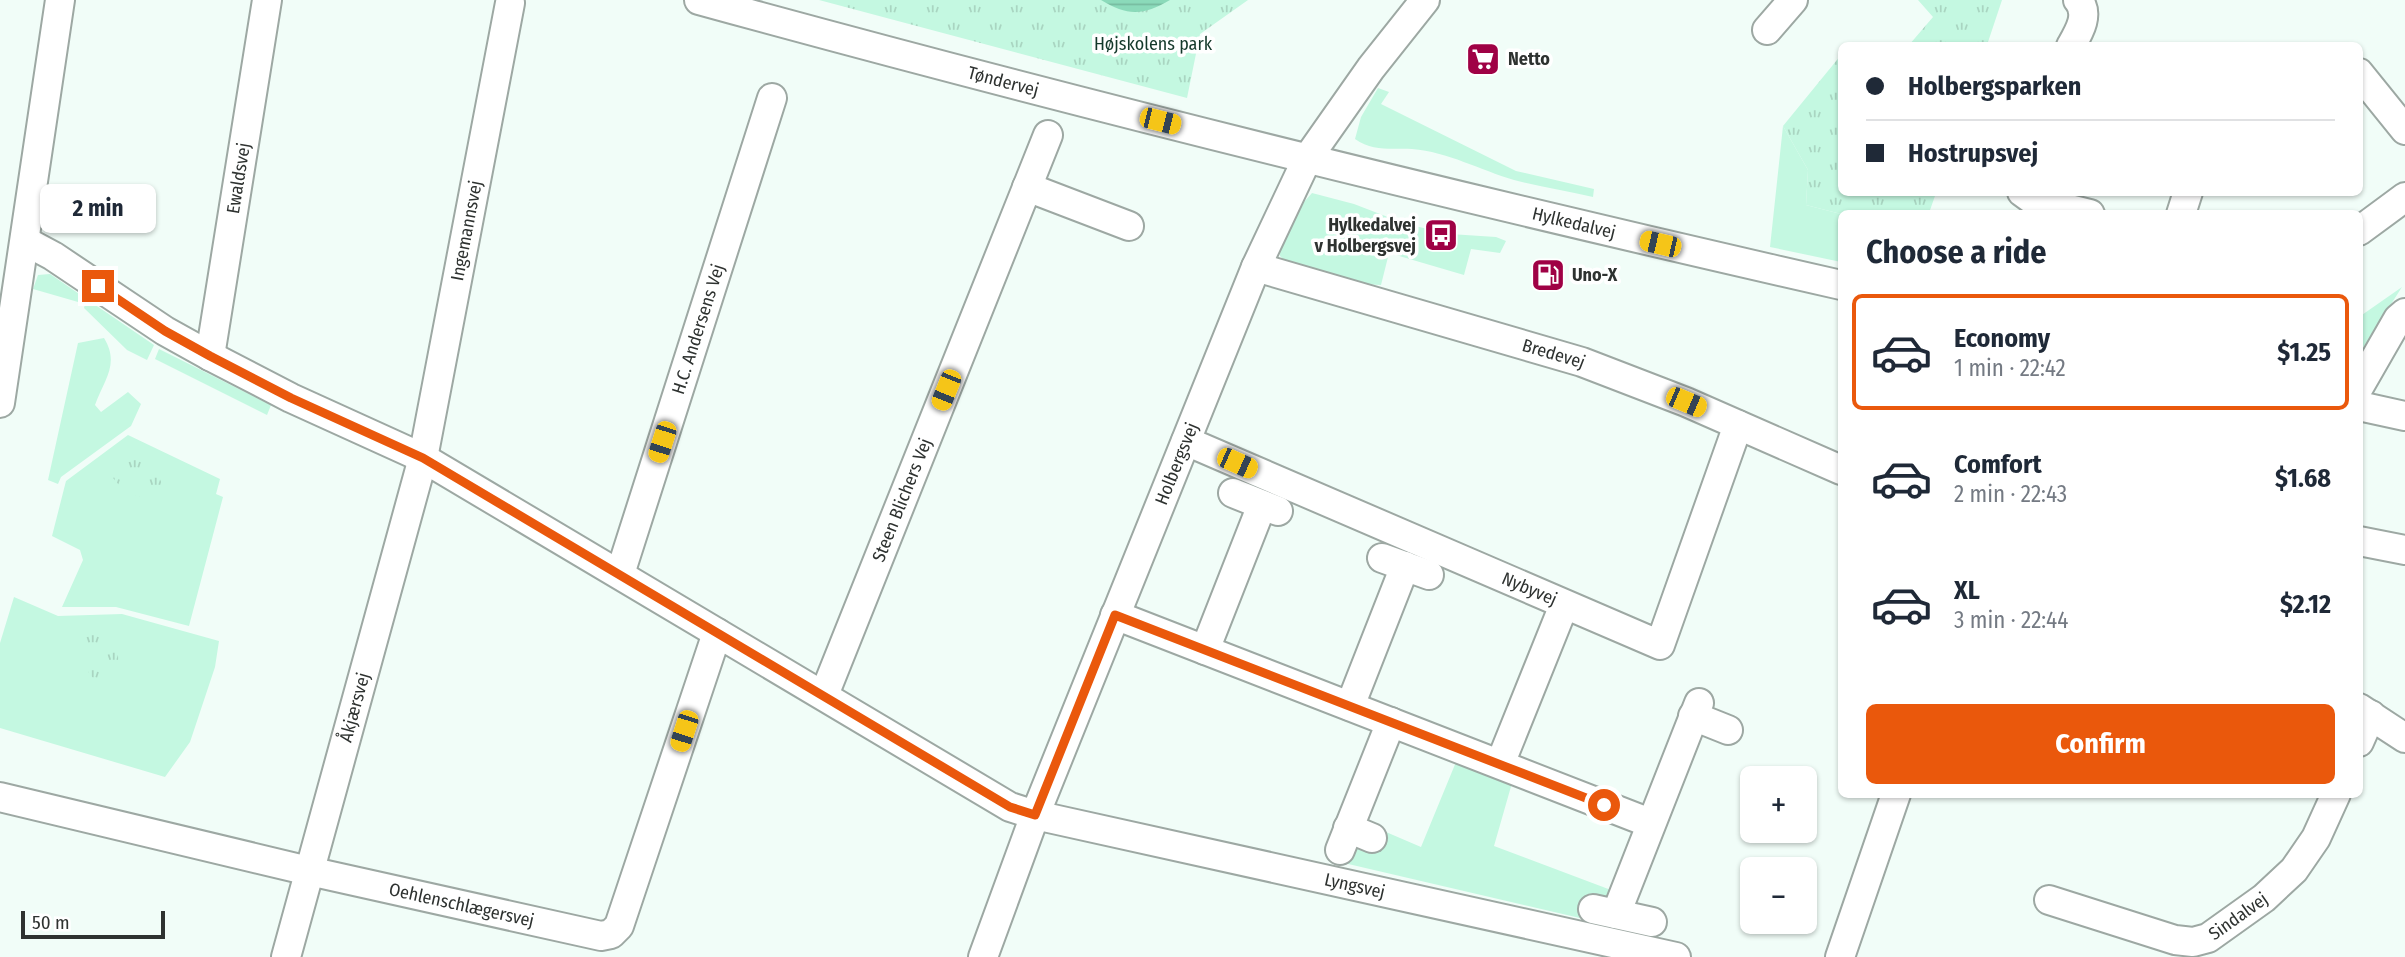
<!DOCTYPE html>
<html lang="en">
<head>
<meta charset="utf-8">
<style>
  body { margin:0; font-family:"Fira Sans Condensed",sans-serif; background:#f2f2f3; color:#1f2937; height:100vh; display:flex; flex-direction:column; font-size:26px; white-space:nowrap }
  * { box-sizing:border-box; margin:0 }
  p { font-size:23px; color:#747a83 }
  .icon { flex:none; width:38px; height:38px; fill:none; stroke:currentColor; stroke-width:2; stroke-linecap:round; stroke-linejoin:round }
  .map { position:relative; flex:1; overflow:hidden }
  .drawer { position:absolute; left:1838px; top:210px; width:525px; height:588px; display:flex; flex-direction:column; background:#fff; border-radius:10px; box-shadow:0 2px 5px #0004 }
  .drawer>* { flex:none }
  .banner { position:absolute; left:1838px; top:42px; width:525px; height:154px; border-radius:10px; box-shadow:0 2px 5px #0004; display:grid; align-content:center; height:154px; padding:0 28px; background:#fff }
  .tools { position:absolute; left:1740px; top:766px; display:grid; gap:14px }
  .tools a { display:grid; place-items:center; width:77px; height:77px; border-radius:10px; background:#fff; box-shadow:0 2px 5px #0004; font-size:35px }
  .scale { position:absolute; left:21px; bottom:18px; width:144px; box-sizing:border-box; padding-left:7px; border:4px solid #2e3230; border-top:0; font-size:19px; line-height:24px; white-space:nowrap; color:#2e3230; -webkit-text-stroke:5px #fff; paint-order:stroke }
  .end { position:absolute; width:32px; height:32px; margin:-16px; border:9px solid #ea580c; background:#fff; box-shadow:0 0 0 4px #fff }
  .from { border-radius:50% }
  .bubble { position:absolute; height:49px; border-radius:10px; background:#fff; box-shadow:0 2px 5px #0004; font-size:23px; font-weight:700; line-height:49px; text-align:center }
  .car { position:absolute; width:21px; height:42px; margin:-21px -10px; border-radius:9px; box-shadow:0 0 5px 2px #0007; background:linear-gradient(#f5c518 24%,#345 0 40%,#f5c518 0 76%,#345 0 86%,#f5c518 0) }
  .banner b { display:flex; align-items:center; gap:24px; height:66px; font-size:26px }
  .banner b+b { border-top:2px solid #e0e1e3 }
  .banner i { width:18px; height:18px; background:#1f2937 }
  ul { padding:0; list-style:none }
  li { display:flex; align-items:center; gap:21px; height:116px; margin:0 14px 10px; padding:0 14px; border:4px solid transparent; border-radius:10px }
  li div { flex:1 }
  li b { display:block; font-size:26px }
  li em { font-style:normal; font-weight:700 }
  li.active { border-color:#ea580c }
  li>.icon { width:63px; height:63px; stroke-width:1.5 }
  h2 { padding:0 28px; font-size:32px; line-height:84px }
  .action { display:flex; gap:14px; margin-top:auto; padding:14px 28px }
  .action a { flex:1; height:80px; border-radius:10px; background:#ea580c; color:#fff; font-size:28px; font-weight:700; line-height:80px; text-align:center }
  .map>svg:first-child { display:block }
  .grass { fill:#c4f8e1 }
  .park { fill:url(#park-tufts) }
  .water { fill:url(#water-rules) }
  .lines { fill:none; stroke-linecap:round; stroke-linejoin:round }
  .minor-casing { stroke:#9da8a3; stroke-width:32 }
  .minor { stroke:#fff; stroke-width:28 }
  .route { stroke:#ea580c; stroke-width:9 }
  .labels { text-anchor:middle; stroke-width:7; stroke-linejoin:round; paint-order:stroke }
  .park-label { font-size:18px; fill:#13382a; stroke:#fff }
  .poi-label { font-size:18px; font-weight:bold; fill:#2e3230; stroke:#fff; text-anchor:start }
  .street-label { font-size:18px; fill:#2e3230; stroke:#fff }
</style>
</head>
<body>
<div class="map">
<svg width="2405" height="957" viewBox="0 0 2405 957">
  <defs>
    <pattern id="park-tufts" width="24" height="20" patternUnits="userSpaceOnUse" patternTransform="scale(1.75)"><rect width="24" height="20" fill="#c4f8e1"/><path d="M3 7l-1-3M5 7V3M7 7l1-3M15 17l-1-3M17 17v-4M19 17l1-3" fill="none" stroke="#a9d5c1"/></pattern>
    <pattern id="water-rules" width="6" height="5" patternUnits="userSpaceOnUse" patternTransform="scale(1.75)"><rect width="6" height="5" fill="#8bdaba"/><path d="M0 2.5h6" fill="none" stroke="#78bca0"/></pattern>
  </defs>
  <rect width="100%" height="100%" fill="#f1fdf8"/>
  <path class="grass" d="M1378,88L1389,92L1381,104L1516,171L1594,189L1593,197C1567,191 1540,187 1514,180C1480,170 1448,152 1412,149C1391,148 1373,152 1355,139L1361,117Z
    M1783,126L1808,170L1806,205L1841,214V262L1770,247Z
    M1312,193L1354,204L1406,224L1450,234L1496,237L1506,241L1500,253L1471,249L1464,275L1389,253L1381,285L1360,284L1285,261L1280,256V250L1304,202Z
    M50,274L154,345L147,360L127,350L84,308L85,304L33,289L38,275Z
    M2402,287L2359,354V317Z
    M104,338C120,364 104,380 95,405L101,412L128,392L141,404L131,426L61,477L58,484L48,480L78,343Z
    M159,349L271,405L267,415L155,359Z
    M128,435L220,479L216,494L223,497L189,626L116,607H62L83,560L80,550L52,536L66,481Z
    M14,597L58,616L122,614L219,641L215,667L190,742L165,777L0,728V643Z
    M1456,762L1512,783L1494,846L1611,890L1602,902L1589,897L1580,918L1344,863L1353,844L1379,829L1421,847Z"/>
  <path class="park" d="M819,0H1248L1200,34L1187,98Z
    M1918,0H2002L1987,45H1909L1933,17Z
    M1841,55V192L1936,193L1929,213L1841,214L1806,205L1808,170L1783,126Z
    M125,454L156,470L162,484L158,492L149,499C127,494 114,485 106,464L116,456Z
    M94,624L110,626C119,640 125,684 104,690C88,674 76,660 85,637C87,630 89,628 94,624Z"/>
  <path class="water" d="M1101,0H1170C1143,16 1127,16 1101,0Z"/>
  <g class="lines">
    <g class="minor-casing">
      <g id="minor">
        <path id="s1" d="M699,0C1077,104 1458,198 1841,285"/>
        <path d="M1767,30L1793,0"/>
        <path d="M2071,46C2079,32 2090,14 2078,0"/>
        <path d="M2359,73L2405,130"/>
        <path d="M1027,187L1129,226"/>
        <path d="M2022,192L2033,200L2090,214"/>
        <path d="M2181,214L2188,192"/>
        <path d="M2359,231L2405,197"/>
        <path id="s2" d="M25,241L53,256L165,331L210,356L291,398L423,458L1010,807L1035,815L1676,957"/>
        <path id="s3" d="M1256,267L1582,362L1686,402L1841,470"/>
        <path id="s4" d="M210,356L267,0"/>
        <path d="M2359,387L2398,319L2405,313"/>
        <path d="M0,403L60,0"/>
        <path d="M2359,406L2405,416"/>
        <path id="s5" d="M1186,441L1660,645L1738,425"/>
        <path d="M1233,493L1278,511"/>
        <path d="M2359,541L2405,550"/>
        <path d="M1382,558L1429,575"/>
        <path id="s6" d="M620,574L772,98"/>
        <path d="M1115,615L1650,823"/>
        <path d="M1205,650L1262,505"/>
        <path id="s7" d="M824,695L1048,135"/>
        <path d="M1350,706L1405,566"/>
        <path d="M2359,708L2405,738"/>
        <path d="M1693,716L1728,730"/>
        <path d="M2359,742L2371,715"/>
        <path d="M1500,764L1564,605"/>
        <path id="s8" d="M0,797L309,871L601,936L611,934L619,926L717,633"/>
        <path d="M1348,828L1372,838"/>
        <path d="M1340,850L1391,722"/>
        <path id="s9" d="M2049,900L2175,940L2193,942L2208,938L2264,898L2294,870L2316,838L2336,794"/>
        <path d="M1593,909L1652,922"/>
        <path d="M1616,914L1699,703"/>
        <path id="s10" d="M286,957L423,458L510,3"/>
        <path id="s11" d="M983,957L1035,815L1256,267L1307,159L1371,68L1425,0"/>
        <path d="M1840,957L1896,794"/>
      </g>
    </g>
    <use href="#minor" class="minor"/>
  </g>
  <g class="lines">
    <path class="route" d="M98,286L165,331L210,356L291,398L423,458L1010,807L1035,815L1115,615L1604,805"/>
  </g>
  <defs>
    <g id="supermarket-square" transform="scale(1.75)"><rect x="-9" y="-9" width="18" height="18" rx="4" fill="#9f0145" stroke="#fff"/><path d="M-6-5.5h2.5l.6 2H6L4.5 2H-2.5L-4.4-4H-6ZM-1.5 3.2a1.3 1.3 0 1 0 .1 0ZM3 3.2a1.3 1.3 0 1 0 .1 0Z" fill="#fff"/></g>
    <g id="bus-square" transform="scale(1.75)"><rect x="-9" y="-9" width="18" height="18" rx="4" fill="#9f0145" stroke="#fff"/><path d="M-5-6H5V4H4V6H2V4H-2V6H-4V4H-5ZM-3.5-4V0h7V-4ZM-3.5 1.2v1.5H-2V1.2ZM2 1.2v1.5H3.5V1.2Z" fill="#fff"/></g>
    <g id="fuel-square" transform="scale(1.75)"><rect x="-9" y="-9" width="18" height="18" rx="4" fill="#9f0145" stroke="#fff"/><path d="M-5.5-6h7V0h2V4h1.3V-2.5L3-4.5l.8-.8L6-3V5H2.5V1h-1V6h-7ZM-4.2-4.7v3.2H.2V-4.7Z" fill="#fff"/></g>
  </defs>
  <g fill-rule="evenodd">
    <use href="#supermarket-square" x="1483" y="59"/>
    <use href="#bus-square" x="1441" y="235"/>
    <use href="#fuel-square" x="1548" y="275"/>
  </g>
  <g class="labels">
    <g class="park-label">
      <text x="1153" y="50">Højskolens park</text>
    </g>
    <g class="poi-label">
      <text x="1508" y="65">Netto</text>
      <text x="1416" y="231" text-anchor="end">Hylkedalvej<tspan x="1416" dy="21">v Holbergsvej</tspan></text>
      <text x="1572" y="281">Uno-X</text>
    </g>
    <g class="street-label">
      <text dy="6" stroke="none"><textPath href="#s1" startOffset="315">Tøndervej</textPath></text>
      <text dy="6" stroke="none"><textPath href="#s4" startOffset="180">Ewaldsvej</textPath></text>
      <text dy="6" stroke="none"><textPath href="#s1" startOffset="903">Hylkedalvej</textPath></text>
      <text dy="6" stroke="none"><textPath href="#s10" startOffset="749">Ingemannsvej</textPath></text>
      <text dy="6" stroke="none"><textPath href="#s6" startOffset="257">H.C. Andersens Vej</textPath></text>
      <text dy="6" stroke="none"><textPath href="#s3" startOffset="310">Bredevej</textPath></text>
      <text dy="6" stroke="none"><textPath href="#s11" startOffset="530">Holbergsvej</textPath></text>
      <text dy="6" stroke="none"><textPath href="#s7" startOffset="210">Steen Blichers Vej</textPath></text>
      <text dy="6" stroke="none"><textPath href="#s5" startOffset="374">Nybyvej</textPath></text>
      <text dy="6" stroke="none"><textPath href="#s10" startOffset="259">Åkjærsvej</textPath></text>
      <text dy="6" stroke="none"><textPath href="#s2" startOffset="1491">Lyngsvej</textPath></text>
      <text dy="6" stroke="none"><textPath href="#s8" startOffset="474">Oehlenschlægersvej</textPath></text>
      <text dy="6" stroke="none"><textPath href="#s9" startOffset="203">Sindalvej</textPath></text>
    </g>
  </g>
</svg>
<div class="tools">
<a>+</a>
<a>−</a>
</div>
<div class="scale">50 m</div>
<i class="end from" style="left:1604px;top:805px"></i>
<i class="end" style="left:98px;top:286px"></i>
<div class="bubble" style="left:40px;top:184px;width:116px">2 min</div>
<i class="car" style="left:1160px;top:121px;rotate:104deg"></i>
<i class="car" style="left:1660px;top:244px;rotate:283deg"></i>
<i class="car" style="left:946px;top:390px;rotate:202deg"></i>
<i class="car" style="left:1686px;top:402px;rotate:113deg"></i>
<i class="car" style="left:662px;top:442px;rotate:198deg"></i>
<i class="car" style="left:1237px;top:463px;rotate:114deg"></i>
<i class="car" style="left:684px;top:731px;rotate:198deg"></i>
<div class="banner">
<b><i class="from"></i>Holbergsparken</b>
<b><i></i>Hostrupsvej</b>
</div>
<section class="drawer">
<h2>Choose a ride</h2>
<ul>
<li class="active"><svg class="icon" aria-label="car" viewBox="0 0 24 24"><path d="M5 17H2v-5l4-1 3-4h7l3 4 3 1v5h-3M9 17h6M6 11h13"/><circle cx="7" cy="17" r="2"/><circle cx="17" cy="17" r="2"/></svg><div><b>Economy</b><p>1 min · 22:42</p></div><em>$1.25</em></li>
<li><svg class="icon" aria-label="car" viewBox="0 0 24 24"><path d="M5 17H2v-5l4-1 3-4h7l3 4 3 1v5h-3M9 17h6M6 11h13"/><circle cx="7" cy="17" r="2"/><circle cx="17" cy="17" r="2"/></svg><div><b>Comfort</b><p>2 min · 22:43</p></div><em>$1.68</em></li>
<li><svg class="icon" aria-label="car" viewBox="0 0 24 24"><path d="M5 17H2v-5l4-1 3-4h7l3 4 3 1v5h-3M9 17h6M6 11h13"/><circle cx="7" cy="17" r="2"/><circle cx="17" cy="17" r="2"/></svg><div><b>XL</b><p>3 min · 22:44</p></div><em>$2.12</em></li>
</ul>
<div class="action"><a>Confirm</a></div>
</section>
</div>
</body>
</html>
